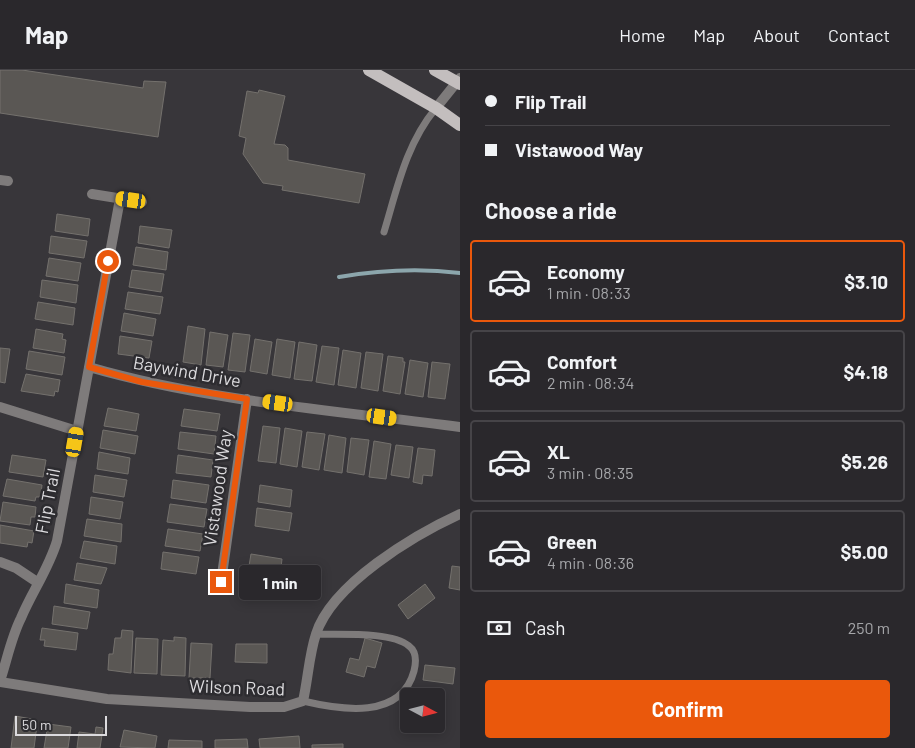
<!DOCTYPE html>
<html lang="en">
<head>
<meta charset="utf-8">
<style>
  body { margin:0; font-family:Barlow,sans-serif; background:#323034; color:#f1f3f6; height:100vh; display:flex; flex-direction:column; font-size:19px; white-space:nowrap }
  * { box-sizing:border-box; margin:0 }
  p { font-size:16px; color:#a5a6a9 }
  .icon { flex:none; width:28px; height:28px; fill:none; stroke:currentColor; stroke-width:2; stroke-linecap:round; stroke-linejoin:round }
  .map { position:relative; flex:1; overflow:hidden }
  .panel { display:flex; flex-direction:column; background:#2a282c; width:455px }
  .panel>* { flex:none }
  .top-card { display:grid; align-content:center; height:110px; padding:0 25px; background:#2a282c }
  .needle { width:32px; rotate:97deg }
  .tools { position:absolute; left:400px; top:618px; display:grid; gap:10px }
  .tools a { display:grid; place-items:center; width:45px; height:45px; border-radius:5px; background:#2a282c; box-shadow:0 2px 12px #0003,0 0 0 1px #464448; font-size:25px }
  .scale { position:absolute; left:15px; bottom:12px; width:92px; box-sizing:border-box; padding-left:5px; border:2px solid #dcdbde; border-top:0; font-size:14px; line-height:18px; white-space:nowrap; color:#dcdbde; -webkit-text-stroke:4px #2d2c30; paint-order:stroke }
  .end { position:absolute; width:22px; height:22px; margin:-11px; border:6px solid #ea580c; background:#fff; box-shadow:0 0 0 2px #fff }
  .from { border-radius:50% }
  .bubble { position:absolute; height:35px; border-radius:5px; background:#2a282c; box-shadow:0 2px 12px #0003,0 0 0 1px #464448; font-size:16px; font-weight:700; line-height:35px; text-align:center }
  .car { position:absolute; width:15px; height:30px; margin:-15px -8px; border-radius:6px; box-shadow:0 0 4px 1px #0007; background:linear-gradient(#f5c518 24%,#345 0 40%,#f5c518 0 76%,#345 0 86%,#f5c518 0) }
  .top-card b { display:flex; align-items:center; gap:18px; height:48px; font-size:19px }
  .top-card b+b { border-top:1px solid #464448 }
  .top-card i { width:12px; height:12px; background:#f1f3f6 }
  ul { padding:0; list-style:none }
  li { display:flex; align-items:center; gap:15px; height:82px; margin:0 10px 8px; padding:0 15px; border:2px solid #464448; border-radius:5px }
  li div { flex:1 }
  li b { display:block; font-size:19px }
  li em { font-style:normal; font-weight:700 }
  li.active { border-color:#ea580c }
  li>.icon { width:45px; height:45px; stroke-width:1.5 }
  h2 { padding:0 25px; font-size:22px; line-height:60px }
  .pay { display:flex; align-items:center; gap:12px; height:55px; padding:0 25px; font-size:19px }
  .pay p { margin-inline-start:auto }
  .primary-button { display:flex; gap:10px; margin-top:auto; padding:10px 25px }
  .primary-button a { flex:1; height:58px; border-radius:5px; background:#ea580c; color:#fff; font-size:20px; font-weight:700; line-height:58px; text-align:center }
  header { display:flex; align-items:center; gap:30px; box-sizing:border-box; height:70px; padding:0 25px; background:#2a282c; border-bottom:1px solid #464448 }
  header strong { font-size:24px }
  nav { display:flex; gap:28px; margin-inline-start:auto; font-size:18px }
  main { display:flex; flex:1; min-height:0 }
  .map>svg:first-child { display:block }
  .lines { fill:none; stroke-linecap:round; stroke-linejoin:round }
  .stream { stroke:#8ca6ac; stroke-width:4 }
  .building { fill:#5a5754; stroke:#74716d }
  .service { stroke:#7e7b7b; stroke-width:7 }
  .minor { stroke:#7e7b7b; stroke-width:10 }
  .primary { stroke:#c3bebe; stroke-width:12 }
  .route { stroke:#ea580c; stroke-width:6 }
  .labels { text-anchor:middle; stroke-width:5; stroke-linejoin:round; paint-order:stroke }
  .street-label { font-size:18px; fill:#dcdbde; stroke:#2d2c30 }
</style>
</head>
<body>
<header>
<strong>Map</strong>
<nav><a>Home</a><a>Map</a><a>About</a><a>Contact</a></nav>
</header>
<main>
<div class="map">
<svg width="460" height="678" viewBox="0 0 460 678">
  <rect width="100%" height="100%" fill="#38363a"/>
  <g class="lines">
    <path class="stream" d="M339,207C380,200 419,198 460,203"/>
  </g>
  <path class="building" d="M0,0H22L143,18L144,11L166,12L158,67L0,43Z
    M259,20L285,26L274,74L285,75L288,78V90L365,104L359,133L282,120L283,116L263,113L243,84L246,68L239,66L247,21L258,23Z
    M57,144L90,149L88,166L55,161Z
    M140,156L172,160L169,178L138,173Z
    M51,166L87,171L84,188L49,183Z
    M136,177L168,182L166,200L133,195Z
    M49,188L81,193L78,211L46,206Z
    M132,200L164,204L161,222L129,217Z
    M42,210L78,215L76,233L40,227Z
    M128,222L163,227L160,244L125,239Z
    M38,232L75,238L73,255L35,249Z
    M124,243L156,249L153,266L121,261Z
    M188,256L205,259L201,295L183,292Z
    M36,259L63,264L62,269L66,270L64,283L33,278Z
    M210,262L228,265L223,297L206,295Z
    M233,263L250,265L245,302L228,300Z
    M120,266L152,271L149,288L118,284Z
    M255,269L272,272L267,304L250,301Z
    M277,269L295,272L290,308L272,305Z
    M299,272L317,275L312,311L294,309Z
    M322,276L339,278L334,315L316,312Z
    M0,278L10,279L5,313L0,312Z
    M343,280L361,283L356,318L338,315Z
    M29,281L65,287L62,305L26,299Z
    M366,282L383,284L378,321L361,318Z
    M388,286L403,288V292H405L400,324L383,321Z
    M410,290L428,293L423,327L405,324Z
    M432,292L450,294L445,329L428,327Z
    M26,304L60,310L58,322L55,321L54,326L21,321Z
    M108,338L139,344L136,361L104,356Z
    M184,339L220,344L217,361L181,356Z
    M263,356L280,358L276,393L258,391Z
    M285,358L302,361L297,397L280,394Z
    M103,360L138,366L135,384L100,378Z
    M180,362L216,366L214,384L178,379Z
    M307,362L325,364L319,400L302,397Z
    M329,365L346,368L342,403L324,400Z
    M351,368L369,370L364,405L347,402Z
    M374,371L391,374L386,409L369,407Z
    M396,375L413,377L409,408L391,405Z
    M418,378L435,380L432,406L423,405L422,414L413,412Z
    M99,382L130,388L128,404L97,399Z
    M12,385L46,390L43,407L9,402Z
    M178,385L213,390L211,407L176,403Z
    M95,405L127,410L124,427L93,422Z
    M7,409L42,415L41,424L39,427H36L35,431L3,426Z
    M173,410L209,415L206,433L171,428Z
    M260,415L292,420L290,437L258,432Z
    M91,427L123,432L120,449L89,444Z
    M3,432L36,437L35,447H31L30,455L0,451Z
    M170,434L207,439L204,457L167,452Z
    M257,438L292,443L289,461L255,456Z
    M87,449L122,454L121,472L84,466Z
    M0,455L34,461L32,473L28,472L27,477L0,473Z
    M168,459L203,464L200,481L165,476Z
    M84,471L117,476L115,494L80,488Z
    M163,482L199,487L196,504L161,499Z
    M251,484L282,489L280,506L248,502Z
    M77,493L107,498L101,514L74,510Z
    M452,496L460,497V520L449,518Z
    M66,514L99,520L97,538L64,533Z
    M425,514L435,528L408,549L398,535Z
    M54,536L90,542L87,559L52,554Z
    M42,558L78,563L76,580L44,576L45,570H40Z
    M122,560L133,561L131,603L108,600L109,584H113L115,568H121Z
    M174,567L186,568L185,606L161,605L163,570L174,571Z
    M136,568L158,569L157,604L134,603Z
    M365,568L382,573L375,598L367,596L364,607L346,602L350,588L359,590Z
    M191,573L212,574L210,608H189Z
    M236,574H267V593L235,592Z
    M425,595L455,598L453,614L423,610Z
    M15,646L32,649L31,654L37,655L34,678H11Z
    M48,654L71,657L68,678H44Z
    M96,657L103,658L100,678H77L79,662L95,664Z
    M124,660L157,666L155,678L120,677Z
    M299,666L300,678H260L259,669Z
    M247,669L248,678H215V670Z
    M169,670L202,671V678H168Z
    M343,674V678H312V675Z"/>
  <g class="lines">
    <path class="service" d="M384,162C397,119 406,74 436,38
      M303,631C341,640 401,650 414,601C416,593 417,582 409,576C391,561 339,565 316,564"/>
    <path class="minor" d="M436,38L460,8
      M0,110L8,111
      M92,124L142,132
      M89,297C206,331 339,341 460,357
      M0,337L77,361
      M0,492L16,498L37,512
      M221,512L247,329
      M0,611C7,590 11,568 21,548C32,522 49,498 57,471L120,129
      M0,612L107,629L250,637H284L303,631C308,609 309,585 316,564C332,514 414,465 460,444"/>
    <path class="primary" d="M369,0L436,38L460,55
      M435,0L460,14"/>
  </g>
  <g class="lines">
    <path class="route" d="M108,191L89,297L142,312L247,329L221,512"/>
  </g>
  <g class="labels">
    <g class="street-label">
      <text transform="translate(187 302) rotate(10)" y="6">Baywind Drive</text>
      <text transform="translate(218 418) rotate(-82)" y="6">Vistawood Way</text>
      <text transform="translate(48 431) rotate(-79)" y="6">Flip Trail</text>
      <text transform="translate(237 618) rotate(2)" y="6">Wilson Road</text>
    </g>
  </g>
</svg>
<div class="tools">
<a><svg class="needle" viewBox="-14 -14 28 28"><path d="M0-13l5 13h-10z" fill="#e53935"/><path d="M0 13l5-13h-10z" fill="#a5a6a9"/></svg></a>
</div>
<div class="scale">50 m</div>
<i class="end from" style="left:108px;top:191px"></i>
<i class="end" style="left:221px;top:512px"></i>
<div class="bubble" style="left:239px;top:495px;width:82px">1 min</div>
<i class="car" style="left:131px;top:130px;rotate:278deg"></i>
<i class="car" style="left:278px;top:333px;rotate:278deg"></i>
<i class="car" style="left:382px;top:347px;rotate:98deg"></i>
<i class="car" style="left:75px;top:372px;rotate:10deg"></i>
</div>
<section class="panel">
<div class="top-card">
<b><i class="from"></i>Flip Trail</b>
<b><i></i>Vistawood Way</b>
</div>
<h2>Choose a ride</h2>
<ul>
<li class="active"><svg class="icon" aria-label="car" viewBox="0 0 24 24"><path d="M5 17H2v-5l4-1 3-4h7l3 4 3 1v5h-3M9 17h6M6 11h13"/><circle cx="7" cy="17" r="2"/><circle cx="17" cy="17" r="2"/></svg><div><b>Economy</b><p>1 min · 08:33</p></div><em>$3.10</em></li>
<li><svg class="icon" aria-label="car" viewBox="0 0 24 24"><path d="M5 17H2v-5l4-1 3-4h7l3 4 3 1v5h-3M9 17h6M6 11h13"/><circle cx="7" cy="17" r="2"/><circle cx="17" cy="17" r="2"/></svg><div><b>Comfort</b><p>2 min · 08:34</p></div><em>$4.18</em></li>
<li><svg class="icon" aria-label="car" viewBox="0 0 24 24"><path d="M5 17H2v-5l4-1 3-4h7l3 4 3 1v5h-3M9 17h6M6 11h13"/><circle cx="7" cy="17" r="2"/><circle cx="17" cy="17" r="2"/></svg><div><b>XL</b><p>3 min · 08:35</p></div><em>$5.26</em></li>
<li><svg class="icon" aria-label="car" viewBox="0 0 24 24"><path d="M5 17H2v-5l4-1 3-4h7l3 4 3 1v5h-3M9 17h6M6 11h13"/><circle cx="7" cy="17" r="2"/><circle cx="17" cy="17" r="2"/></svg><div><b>Green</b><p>4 min · 08:36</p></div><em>$5.00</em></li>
</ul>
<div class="pay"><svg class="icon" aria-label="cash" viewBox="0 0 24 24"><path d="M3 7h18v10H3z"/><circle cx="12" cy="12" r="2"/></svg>Cash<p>250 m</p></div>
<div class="primary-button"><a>Confirm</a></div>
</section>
</main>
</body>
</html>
